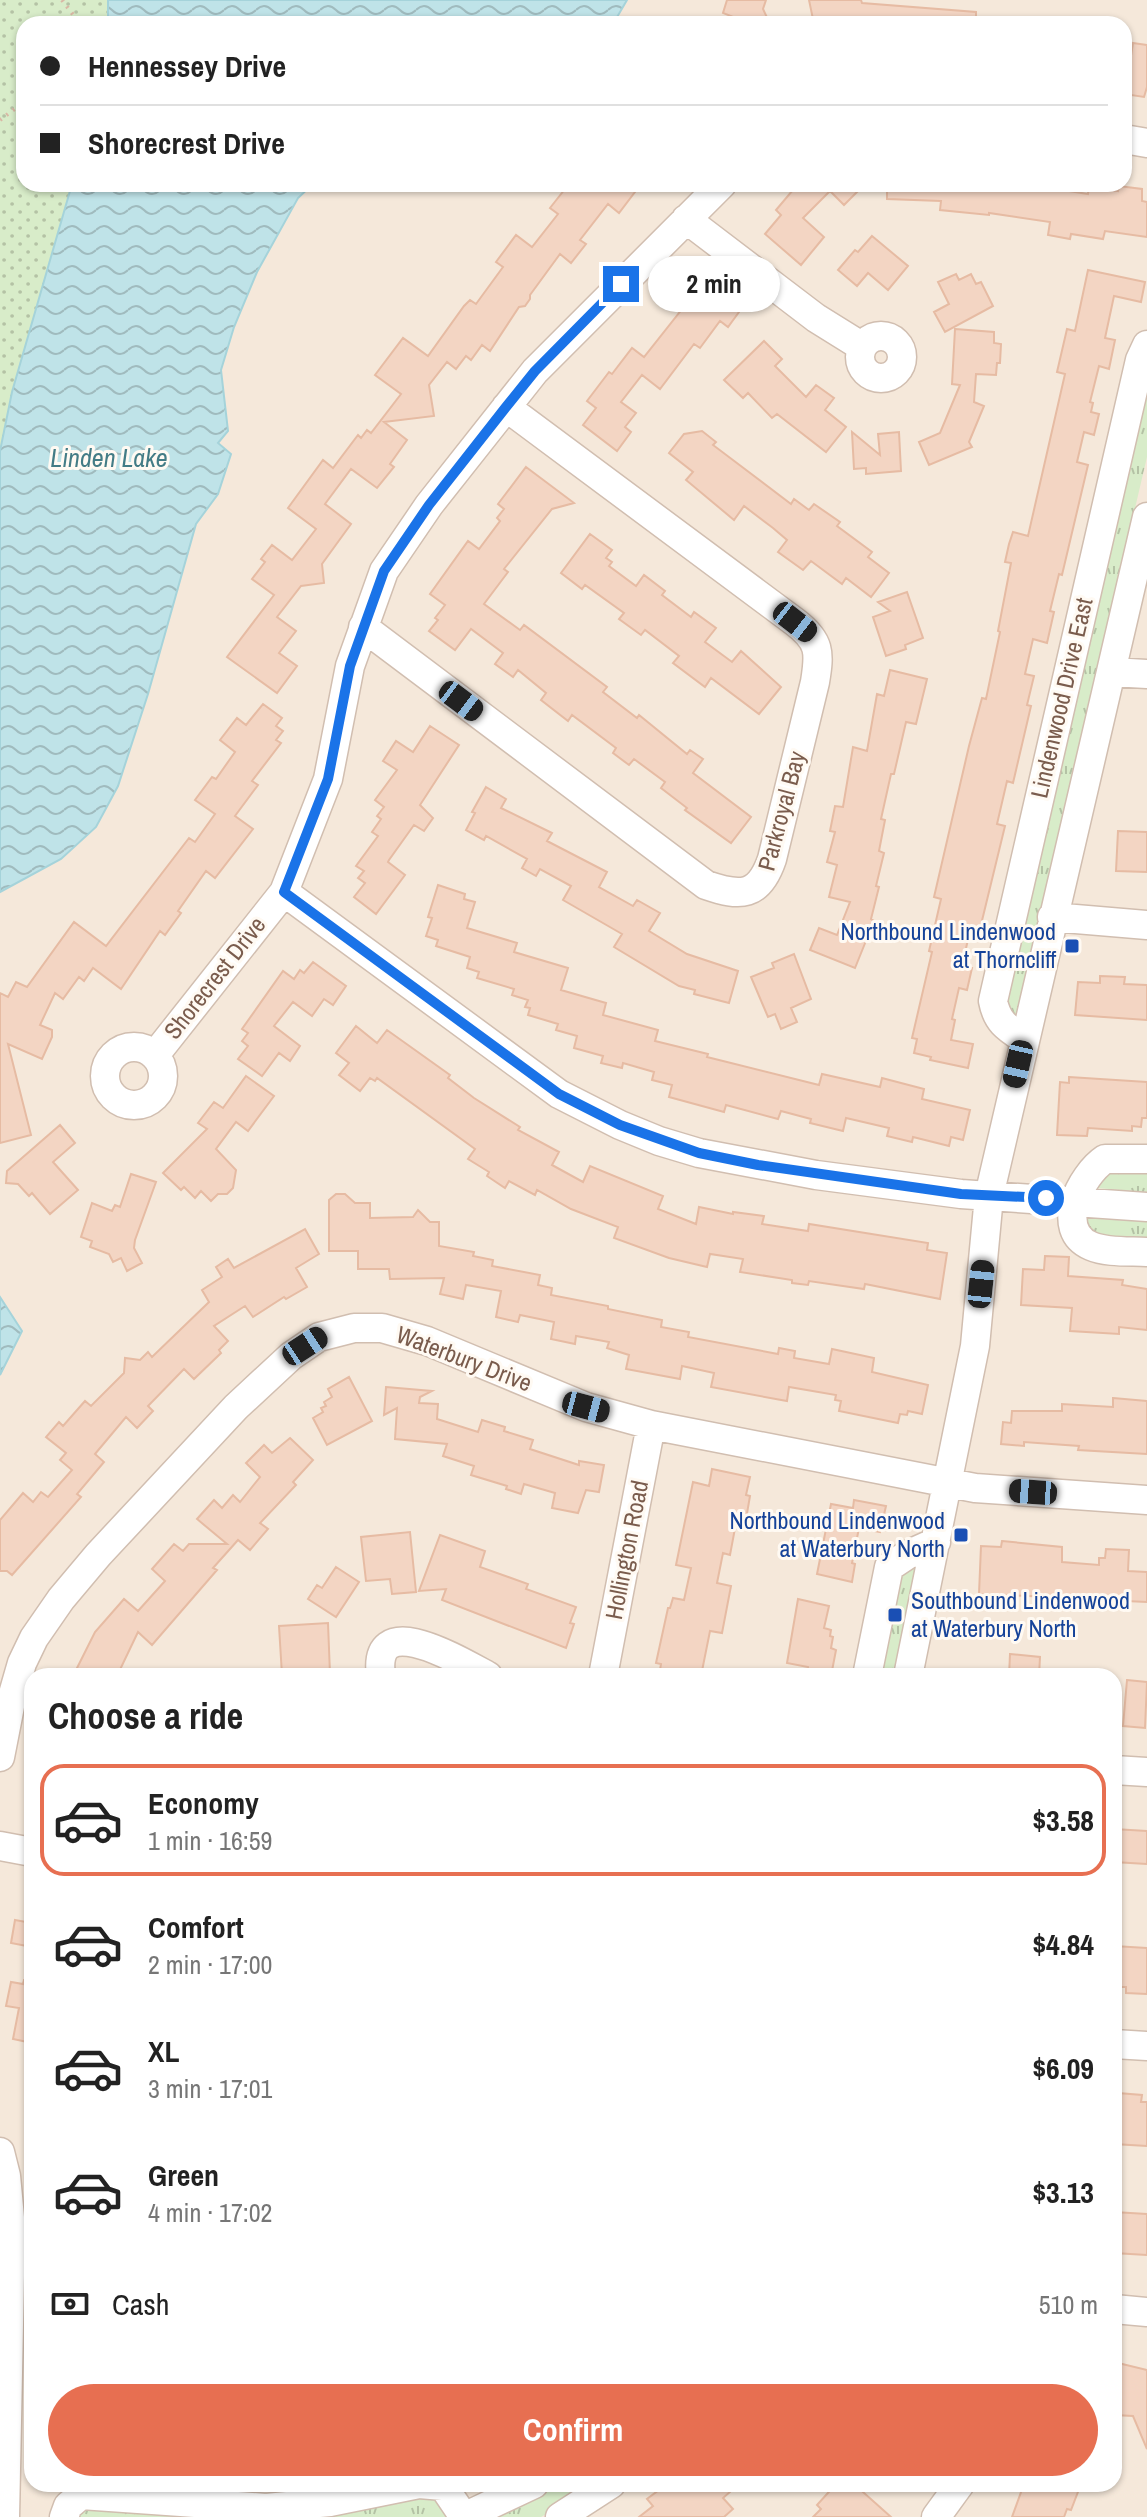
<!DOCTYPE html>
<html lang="en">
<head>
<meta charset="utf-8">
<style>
  body { margin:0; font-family:"Archivo Narrow",sans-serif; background:#f2f2f2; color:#222; height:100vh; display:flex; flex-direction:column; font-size:30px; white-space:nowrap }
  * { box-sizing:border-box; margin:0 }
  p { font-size:26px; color:#767676 }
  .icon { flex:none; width:44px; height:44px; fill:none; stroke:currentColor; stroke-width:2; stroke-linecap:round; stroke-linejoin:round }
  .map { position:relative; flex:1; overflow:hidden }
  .sheet { position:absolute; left:24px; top:1668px; width:1098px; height:824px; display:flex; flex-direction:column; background:#fff; border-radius:24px; box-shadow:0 2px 6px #0004 }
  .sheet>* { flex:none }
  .top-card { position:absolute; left:16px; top:16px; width:1116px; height:176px; border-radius:24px; box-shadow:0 2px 6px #0004; display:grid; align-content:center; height:176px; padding:0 24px; background:#fff }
  .end { position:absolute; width:36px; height:36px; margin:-18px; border:10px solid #1a73e8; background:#fff; box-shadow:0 0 0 4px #fff }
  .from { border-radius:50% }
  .bubble { position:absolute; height:56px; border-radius:28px; background:#fff; box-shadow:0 2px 6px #0004; font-size:26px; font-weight:700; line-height:56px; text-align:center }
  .car { position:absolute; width:24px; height:48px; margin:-24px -12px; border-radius:10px; box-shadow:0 0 6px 2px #0007; background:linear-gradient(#222 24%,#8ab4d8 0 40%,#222 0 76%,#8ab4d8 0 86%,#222 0) }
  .top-card b { display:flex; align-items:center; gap:28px; height:76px; font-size:30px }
  .top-card b+b { border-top:2px solid #e0e0e0 }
  .top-card i { width:20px; height:20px; background:#222 }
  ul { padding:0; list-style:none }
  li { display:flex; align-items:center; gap:24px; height:112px; margin:0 16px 12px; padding:0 8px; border:4px solid transparent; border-radius:24px }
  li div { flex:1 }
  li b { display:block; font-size:30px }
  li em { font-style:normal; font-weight:700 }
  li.active { border-color:#e76f51 }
  li>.icon { width:72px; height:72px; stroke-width:1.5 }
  h2 { padding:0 24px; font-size:36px; line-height:96px }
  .pay { display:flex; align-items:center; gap:20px; height:88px; padding:0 24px; font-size:30px }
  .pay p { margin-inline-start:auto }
  .primary-button { display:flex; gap:16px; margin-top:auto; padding:16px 24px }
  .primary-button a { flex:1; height:92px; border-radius:48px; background:#e76f51; color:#fff; font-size:32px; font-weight:700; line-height:92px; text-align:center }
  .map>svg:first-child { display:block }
  .residential { fill:#f5e8da; fill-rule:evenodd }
  .grass { fill:url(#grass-tufts) }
  .park { fill:url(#park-dots) }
  .water { fill:url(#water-waves); stroke:#a5d3da; stroke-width:2 }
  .building { fill:#f3d5c3; stroke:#e6bba3; stroke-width:2 }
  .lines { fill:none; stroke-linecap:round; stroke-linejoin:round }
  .minor-casing { stroke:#d1beb0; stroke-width:31 }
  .path { stroke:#d9b8a5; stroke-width:4; stroke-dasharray:2 6; stroke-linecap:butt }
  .minor { stroke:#fff; stroke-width:28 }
  .route { stroke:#1a73e8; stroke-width:10 }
  .transit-dot { fill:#1a4fb4; stroke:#fffaf3; stroke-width:3 }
  .labels { text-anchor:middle; stroke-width:6; stroke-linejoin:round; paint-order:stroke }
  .street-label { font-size:24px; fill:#7a5c4d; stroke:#fffaf3 }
  .transit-label { font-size:24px; fill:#164399; stroke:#fffaf3; text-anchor:end }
  .water-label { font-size:26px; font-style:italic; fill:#437c86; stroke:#fffaf3 }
</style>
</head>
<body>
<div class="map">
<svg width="1147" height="2517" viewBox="0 0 1147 2517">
  <defs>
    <pattern id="grass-tufts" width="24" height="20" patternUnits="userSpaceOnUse" patternTransform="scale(2)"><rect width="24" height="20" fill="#d8ecc9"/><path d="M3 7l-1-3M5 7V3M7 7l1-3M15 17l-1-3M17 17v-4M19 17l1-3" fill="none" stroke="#b4c2a5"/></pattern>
    <pattern id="park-dots" width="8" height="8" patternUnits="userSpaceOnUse" patternTransform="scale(2)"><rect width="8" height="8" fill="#d8ecc9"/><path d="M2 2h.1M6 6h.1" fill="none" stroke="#b4c2a5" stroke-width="1.8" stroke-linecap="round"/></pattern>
    <pattern id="water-waves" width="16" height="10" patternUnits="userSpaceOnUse" patternTransform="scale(2)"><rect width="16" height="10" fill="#bfe3e8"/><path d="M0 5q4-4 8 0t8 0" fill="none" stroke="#a0bbbe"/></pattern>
  </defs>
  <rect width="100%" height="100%" fill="#fdf6ec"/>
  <path class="residential" d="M627,0H1147V2517H0V1375L22,1331L0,1297V892L61,859L148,694L196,524L218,494V443L224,398L221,370L234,327L257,272L298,198L313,184H1124V24H613ZM32,1676H1114V2484H32Z"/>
  <path class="grass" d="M1147,364V457L1015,1021L1001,1000Z
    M1147,1168V1192L1096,1188L1102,1171Z
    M1084,1218L1147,1222V1245L1094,1239Z
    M936,1542L908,1676H867L889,1567Z
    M419,2484L464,2517H64L68,2506L206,2503Z
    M534,2484H596L541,2517H464Z"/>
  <path class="park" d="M0,0H108L109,2L108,24H24V184H72L12,392L0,451Z"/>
  <path class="water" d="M108,0H627L613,24H108Z
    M72,184H313L298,198L257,272L234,327L221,370L228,431L218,443L231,454L218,494L196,524L148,694L118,786L96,827L61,859L0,892V451L12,392Z
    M0,1297L22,1331L0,1375Z"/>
  <path class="building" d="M727,0H766L763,9L770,24H743L741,20L723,13Z
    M809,0H861L862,3L976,12V24H814Z
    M1133,43L1147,45V87L1144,97L1124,94L1125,68H1129Z
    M569,184H641L619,213L608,204L580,240L586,244L571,263L560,254L530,295V299L525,306L519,307L490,351L482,345L471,360L466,356L456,369L447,362L429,385L434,416L384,422L407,440L390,464L394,467L377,488L351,469L325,504L351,524L322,564L324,583L301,586L277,617L296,631L279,653L297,666L277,693L227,657L274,595L252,579L265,562L261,559L272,545L292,560L316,529L288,508L323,460L333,468L358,435L361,438L367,430L371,433L401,394L375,375L403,338L428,356L464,306L470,300L476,304L503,267L496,262L516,235L532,247L558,214L550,208Z
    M798,184H865L844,205L830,191L803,218L824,237L801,265L765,234L781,215L776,210Z
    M887,184H1050V188L1088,194L1089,186L1118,191L1119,186L1142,189V201L1147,202V237L1105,231L1103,239L1071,234L1070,239L1048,235L1050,222L989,213V215L940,210L941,201L887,199Z
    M872,236L908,266L888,290L868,273L857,286L838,270L855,250L858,252Z
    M1088,270L1145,282L1141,302L1114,296L1105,338L1115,340L1109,369L1099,366L1090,402L1093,403L1091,412L1099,414L1094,435L1084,432L1077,462L1088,465L1062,575L1059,574L1050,611L1054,612L1047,643L1033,639L1025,674L1034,676L1027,705L1031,706L1013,783L1007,781L997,824L1005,826L978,937L969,935L962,966L972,968L967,990L959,988L952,1019L955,1020L951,1040L973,1044L968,1068L930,1060L931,1057L914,1053L917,1039L912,1038L932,952L929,951L941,899L934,897L969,746L982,698L986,699L1000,632L998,631L1011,563L1005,562L1009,544L1013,532L1028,536L1065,374L1057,372L1067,329L1075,331Z
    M956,274L959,280L971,274L976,284L981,282L993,306L945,332L934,312L949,304L938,282Z
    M702,277L724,293L720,298L739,312L728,327L720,321L700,348L694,344L660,389L642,375L621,402L636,413L625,427L631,432L617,451L583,425L596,408L587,401L609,372L612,374L632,348L644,357L690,299L687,297Z
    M955,329L994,332V343L1001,344L1000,363H997L996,375L976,374L974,402L984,406L969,442L972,447L929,465L919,442L940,433L960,385L952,384Z
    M764,341L782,359L775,366L806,397L816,385L834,398L825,410L846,427L826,452L777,414L772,418L748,393L743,398L724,380Z
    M702,431L716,442L713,445L791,504L794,499L809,510L814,504L840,522L837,526L872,552L868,557L889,573L871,597L846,578L842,584L811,561L803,570L778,552L787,540L773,528L744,506L734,520L686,480L693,472L669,453L684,434Z
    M852,432L880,455L878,434L899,432L901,471L866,474V468L854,469Z
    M526,467L574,503L552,509L504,569L508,572L484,604L520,630L524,625L607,687L603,692L637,718L639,715L687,754L690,750L703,759L693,773L751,817L731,843L685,810L687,808L661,788L665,782L634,759L629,765L613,753L616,748L572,715L568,721L541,700L546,693L518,670L513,677L495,664L503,653L471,629L455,650L429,631L438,620L435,618L445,605L430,594L468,541L479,549L500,521L497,518L504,509L498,504Z
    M590,534L612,550L606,558L612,562L609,566L636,586L644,575L665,591L662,595L691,617L694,612L716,628L705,642L732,662L741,651L781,687L759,714L711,678L705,687L673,663L679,656L645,630L641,635L619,619L624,613L585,585L582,589L561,573Z
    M907,592L923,638L905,645L906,649L886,656L873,617L890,611L878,602Z
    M890,670L927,679L916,724L906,722L894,774H891L881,819L885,820L879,851L884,853L876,886L879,887L871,919L874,921L855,968L810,950L819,928L837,935L850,902L829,897L837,865L827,862L835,832L830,831L835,806L843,807L853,747L867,751L877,694L884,696Z
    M263,704L282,718L276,726L283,731L276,740L281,743L252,781L258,785L235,816L253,829L215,878L206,871L178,911L181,913L165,935L160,931L121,989L93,968L84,981L79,977L63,999L55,993L40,1025L52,1030V1037L42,1059L8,1044L31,1135L0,1143V993L8,997L16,982L27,987L74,922L106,946L189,838L195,842L215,814L195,800L212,777L216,779L235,752L220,740L237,718L246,725Z
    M430,726L459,745L420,805L433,818L424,831L414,825L389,860L388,862L405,875L376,914L354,897L365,883L358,878L364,871L356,866L378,836L372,832L381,819L377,816L384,807L375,800L397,770L383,761L396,741L413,752Z
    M486,787L506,799L501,808L552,833L547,841L607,872L599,887L633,906L637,900L660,913L649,931L687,954L738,971L729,1003L694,994L695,990L679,986L614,947L622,934L563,900L571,886L540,869L536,876L522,868L527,859L486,836L484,840L466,830L475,813L472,812Z
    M1118,831L1147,832V872L1116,871Z
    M438,885L465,894L464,899L475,902L467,928L517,943L514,952L568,968L561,990L606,1003L603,1015L658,1030L655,1041L708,1054L707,1057L819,1085L822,1074L880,1087L882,1078L924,1089L922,1099L970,1110L963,1140L951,1137L949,1146L913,1137L912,1142L887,1136L889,1128L846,1118L843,1131L810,1123L811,1119L781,1111L778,1119L726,1105L724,1112L669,1097L672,1085L652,1080L654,1072L623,1063L622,1068L601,1063L603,1056L574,1048L577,1036L556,1030L558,1024L528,1015L530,1008L525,1007L528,1000L512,995L514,989L477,978L479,972L467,968L470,957L436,946L438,940L426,936L432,918L428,917Z
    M794,954L811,999L791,1008L797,1022L781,1029L775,1014L768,1017L751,977L774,968L772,963Z
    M313,962L346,986L333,1005L324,999L312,1016L293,1002L274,1026L300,1046L290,1061L279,1053L262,1076L238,1059L248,1046L242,1041L248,1033L242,1029L283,971L294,979L300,970L304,973Z
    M1100,976L1125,977L1124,984L1147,985V1020L1075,1015L1078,982L1100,983Z
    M356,1026L377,1043L387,1030L450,1075L448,1078L474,1098L520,1127L518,1130L559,1152L552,1165L583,1182L590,1166L663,1196L658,1209L696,1224L699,1207L733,1214V1212L764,1216L762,1224L808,1231L809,1224L928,1243L927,1250L947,1253L940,1299L865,1284L864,1289L809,1281L808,1285L792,1283V1280L740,1272L743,1259L710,1254L707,1267L669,1258L614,1238L618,1227L571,1209L537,1190L535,1195L509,1181L505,1188L487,1176L489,1172L468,1159L475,1149L377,1078L375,1081L370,1078L360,1091L339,1075L349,1063L336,1053Z
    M246,1076L274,1096L248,1131L236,1122L216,1149L236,1170L233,1188L227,1194H218L211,1201L201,1191L195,1198L184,1187L181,1190L163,1173L207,1129L198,1123L214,1102L223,1108Z
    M1069,1077L1147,1082V1118H1142L1141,1127L1132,1126V1131L1088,1128L1087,1136L1057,1135L1060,1082L1069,1083Z
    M60,1125L75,1143L53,1162L78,1190L50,1214L32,1193L29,1196L18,1184L6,1183L7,1171Z
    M131,1174L156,1182L135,1240L134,1248L142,1263L127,1271L121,1258L113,1262L109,1254L90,1247L92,1241L81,1237L92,1203L112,1211L115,1205L120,1207Z
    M336,1194H345L355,1203H370V1218L413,1217L418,1210L430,1222H439V1246L474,1252L473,1256L493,1260L492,1266L540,1275L538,1285L552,1288L551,1295L608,1306V1309L662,1320L661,1327L689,1332L688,1337L778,1354L779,1348L795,1351L794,1358L829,1364L832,1349L874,1358L872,1372L928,1385L922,1414L908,1411L907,1415L900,1414L898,1423L839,1411L841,1401L835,1400L836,1395L789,1387L787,1401L711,1387L714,1373L682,1366L680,1379L626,1369L629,1355L607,1348L609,1342L576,1336L575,1344L551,1339L554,1322L520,1315L518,1322L496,1317L501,1291L466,1285L463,1299L440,1294L444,1278L390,1279L389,1269H358V1251H329V1200Z
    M305,1229L319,1254L296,1268L307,1287L286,1299L284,1297L253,1317L245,1306L214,1326L228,1341L219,1350L221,1353L194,1379L184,1369L148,1406L153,1411L137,1428L126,1417L95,1454L104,1462L77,1494L81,1497L12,1575L7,1571H0V1520L23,1493L33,1502L41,1492L48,1497L72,1470L60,1460L66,1453L46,1437L59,1422L63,1426L85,1401L91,1406L124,1373L125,1358L140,1360L148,1352L152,1357L209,1302L202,1290L222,1277L216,1267L228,1259L234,1268Z
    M1045,1256L1069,1257L1068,1276L1123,1280L1122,1285L1147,1289V1330L1119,1327V1334L1070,1331L1072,1308L1021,1305L1023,1269L1044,1270Z
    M349,1377L372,1421L327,1445L313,1418L323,1412L321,1408L326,1406L324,1402L332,1397L328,1389Z
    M386,1387L432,1391L420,1397L419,1403L438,1404L437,1419L478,1432L482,1420L505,1427L504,1431L533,1440L530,1449L579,1465V1461L604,1465L599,1492L586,1490L578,1513L552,1508L555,1493L524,1484L521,1494L506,1489L507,1486L471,1475L474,1466L443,1456L447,1444L395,1439L397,1408L384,1415Z
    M1113,1398L1147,1401V1454L1078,1450L1079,1446L1024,1442V1446L1001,1444L1003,1422L1011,1423L1012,1411H1062V1404L1113,1407Z
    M290,1438L313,1460L293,1482L296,1485L260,1523L268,1529L250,1550L238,1540L213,1568L217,1570L152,1645L138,1632L117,1676H73L95,1632L124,1599L138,1611L165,1581L152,1569L174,1544L183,1551L189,1544H227L197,1519L214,1500L222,1508L233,1495L240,1502L260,1477L246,1463L264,1445L272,1453Z
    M712,1469L750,1477L746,1495L750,1496L745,1525L736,1523L730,1555L723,1553L717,1583L731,1586L722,1633L710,1631L701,1676H659L661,1664L656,1663L668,1608H670L673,1598L684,1600L691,1568L676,1565L693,1482L709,1486Z
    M854,1500L886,1506L880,1532L859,1528L852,1563L855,1564L852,1582L817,1574L831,1504L853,1508Z
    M410,1532L416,1592L392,1594L390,1579L366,1581L361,1537Z
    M440,1535L485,1551L480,1567L528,1584L526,1589L576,1607L570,1623L574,1624L566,1648L442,1600L446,1589L419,1591Z
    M1002,1541L1062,1547V1562L1099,1565V1558H1105L1106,1549L1129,1550L1128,1571L1147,1572V1602L1126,1601L1125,1607L1097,1605L1098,1599L979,1594L981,1546L1001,1547Z
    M336,1567L359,1582L336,1617L308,1599L317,1585L322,1588Z
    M798,1599L829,1606L824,1628L831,1630L830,1636L833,1637L831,1648L836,1650L831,1676H806L808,1667L787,1663Z
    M328,1623L330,1674L282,1675L279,1626Z
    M1010,1654L1040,1657L1039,1676H1009Z
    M1127,1680L1147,1682L1145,1728L1123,1726Z
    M1114,1829L1147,1831V1864L1114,1862Z
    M15,1920L32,1923V1947L11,1943Z
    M1114,1946L1147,1948V1994L1126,1993V1987H1118V1982H1114Z
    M24,1980L32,1981V2043L13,2039L19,2008L6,2006L11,1982L23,1984Z
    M1118,2093L1142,2095L1141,2102H1147V2146L1114,2144Z
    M1114,2212L1147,2214V2255L1114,2253Z
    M1114,2362L1147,2370V2449L1133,2416L1114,2415Z
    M667,2484H739L723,2498L733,2509L724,2517H639L653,2506L647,2499Z
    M836,2484H854L891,2517H813L821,2509L817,2505Z
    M1024,2484H1081L1071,2510L1067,2509L1064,2517H1012Z"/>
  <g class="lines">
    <g class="minor-casing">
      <path id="minor" d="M1124,139L1147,143
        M686,219L816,318L861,346
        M860 357a21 21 0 1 1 42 0a21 21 0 1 1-42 0Z
        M363,627L706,885C741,897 759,897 772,859L815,682C820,652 820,641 795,622L506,407
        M1112,672L1147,674
        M284,892L559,1094L620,1125L659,1141L699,1153L816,1175L961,1194L1147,1207
        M1052,917L1147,925
        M1024,1039C1007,1028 997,1022 993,1001L1140,360L1147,345
        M105 1076a29 29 0 1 1 58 0a29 29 0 1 1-58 0Z
        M155,1055L284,892L328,779L350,666L384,571L429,505L535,371L722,184
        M1147,1159H1105C1081,1175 1053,1230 1091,1246C1107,1253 1130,1251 1147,1252
        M381,1676C371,1606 462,1662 488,1676
        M603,1676L651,1425
        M867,1676L889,1567L907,1555L936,1542
        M908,1676L975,1346L989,1196L1147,517
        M0,1757L11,1701L22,1663L34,1638L61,1599L98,1555L236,1407L291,1356L319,1337L354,1328H382L427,1341L586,1407L651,1425L975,1488L1147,1500
        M1114,1770L1147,1772
        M0,1846L32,1852
        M1114,2044L1147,2046
        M0,2152L6,2176L11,2228L5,2517
        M1114,2309L1147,2312
        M64,2517L68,2506L81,2495L266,2508L330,2502L419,2484L443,2486L464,2517
        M464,2517L534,2484
        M560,2517L611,2484
        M936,2517L960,2484"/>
    </g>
    <path class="path" d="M62,0L80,24
      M0,120L24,102"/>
    <use href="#minor" class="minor"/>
  </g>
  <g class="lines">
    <path class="route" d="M621,284L535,371L506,407L429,505L384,571L350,666L328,779L284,892L559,1094L620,1125L699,1153L758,1165L961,1194L1046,1198"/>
  </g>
  <g class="transit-dot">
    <rect x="1064" y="938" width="16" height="16" rx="4"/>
    <rect x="953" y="1527" width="16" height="16" rx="4"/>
    <rect x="887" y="1607" width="16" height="16" rx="4"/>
  </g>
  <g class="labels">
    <g class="street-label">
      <text transform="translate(1062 698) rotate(-77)" y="8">Lindenwood Drive East</text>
      <text transform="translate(782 811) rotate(-75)" y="8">Parkroyal Bay</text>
      <text transform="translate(215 978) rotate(-52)" y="8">Shorecrest Drive</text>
      <text transform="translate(464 1359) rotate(21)" y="8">Waterbury Drive</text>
      <text transform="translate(627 1550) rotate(-79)" y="8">Hollington Road</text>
    </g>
    <g class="transit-label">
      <text x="1056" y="940">Northbound Lindenwood<tspan x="1056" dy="28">at Thorncliff</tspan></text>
      <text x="945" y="1529">Northbound Lindenwood<tspan x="945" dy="28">at Waterbury North</tspan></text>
      <text x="911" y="1609" text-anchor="start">Southbound Lindenwood<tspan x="911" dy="28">at Waterbury North</tspan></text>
    </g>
    <g class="water-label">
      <text x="109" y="467">Linden Lake</text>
    </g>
  </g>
</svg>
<i class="end from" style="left:1046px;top:1198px"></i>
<i class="end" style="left:621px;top:284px"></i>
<div class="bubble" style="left:648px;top:256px;width:132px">2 min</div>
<i class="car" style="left:795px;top:622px;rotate:128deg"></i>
<i class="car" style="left:461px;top:701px;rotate:127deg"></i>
<i class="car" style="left:1018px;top:1064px;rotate:193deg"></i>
<i class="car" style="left:981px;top:1284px;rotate:6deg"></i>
<i class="car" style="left:305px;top:1346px;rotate:57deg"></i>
<i class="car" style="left:586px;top:1407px;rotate:105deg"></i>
<i class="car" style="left:1033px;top:1492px;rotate:274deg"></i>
<div class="top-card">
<b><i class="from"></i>Hennessey Drive</b>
<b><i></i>Shorecrest Drive</b>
</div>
<section class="sheet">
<h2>Choose a ride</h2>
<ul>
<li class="active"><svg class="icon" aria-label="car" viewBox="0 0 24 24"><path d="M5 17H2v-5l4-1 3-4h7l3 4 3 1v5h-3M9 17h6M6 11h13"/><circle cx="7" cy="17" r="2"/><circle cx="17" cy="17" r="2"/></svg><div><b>Economy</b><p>1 min · 16:59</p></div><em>$3.58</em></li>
<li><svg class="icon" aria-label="car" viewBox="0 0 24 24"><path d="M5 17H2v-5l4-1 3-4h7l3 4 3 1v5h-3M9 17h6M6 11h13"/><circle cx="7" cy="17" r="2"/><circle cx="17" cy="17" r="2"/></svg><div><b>Comfort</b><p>2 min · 17:00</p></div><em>$4.84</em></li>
<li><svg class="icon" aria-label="car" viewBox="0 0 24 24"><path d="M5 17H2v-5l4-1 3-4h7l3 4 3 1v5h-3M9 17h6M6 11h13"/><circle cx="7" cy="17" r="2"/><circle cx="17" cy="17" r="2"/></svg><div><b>XL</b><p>3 min · 17:01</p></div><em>$6.09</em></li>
<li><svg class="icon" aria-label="car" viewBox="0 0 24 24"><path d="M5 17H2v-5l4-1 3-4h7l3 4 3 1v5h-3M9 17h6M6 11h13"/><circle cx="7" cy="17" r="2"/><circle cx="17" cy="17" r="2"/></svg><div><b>Green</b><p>4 min · 17:02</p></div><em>$3.13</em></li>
</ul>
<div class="pay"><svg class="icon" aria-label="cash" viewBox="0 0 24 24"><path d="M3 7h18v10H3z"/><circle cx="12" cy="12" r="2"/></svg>Cash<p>510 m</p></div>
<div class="primary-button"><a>Confirm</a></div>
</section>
</div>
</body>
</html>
